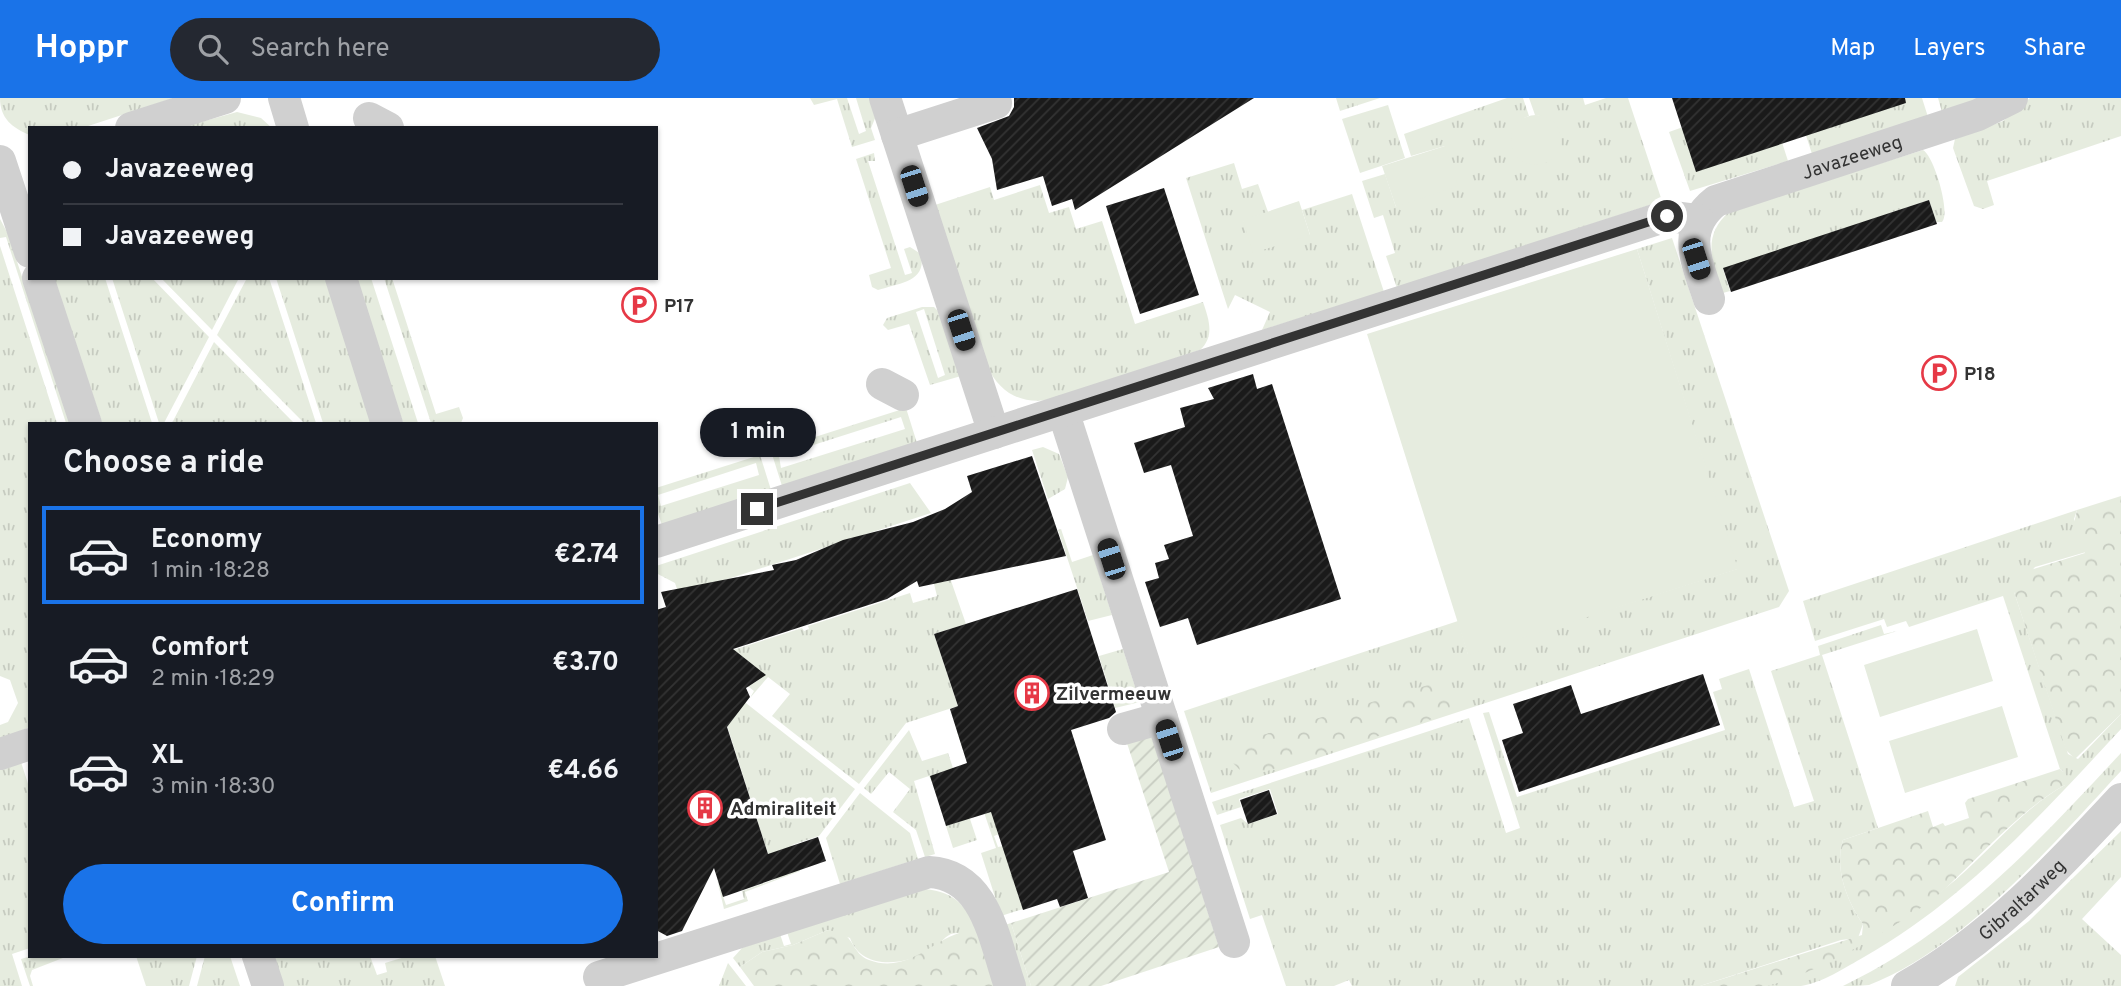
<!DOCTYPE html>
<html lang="en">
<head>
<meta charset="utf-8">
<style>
  body { margin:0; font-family:Overpass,sans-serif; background:#242831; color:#f1f3f6; height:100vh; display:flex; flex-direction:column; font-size:26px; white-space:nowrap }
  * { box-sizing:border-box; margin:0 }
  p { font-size:23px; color:#9ea1a6 }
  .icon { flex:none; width:38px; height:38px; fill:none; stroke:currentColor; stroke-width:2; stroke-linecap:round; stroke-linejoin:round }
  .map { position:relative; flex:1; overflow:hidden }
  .sheet { position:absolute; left:28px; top:324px; width:630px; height:536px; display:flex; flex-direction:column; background:#171b24; border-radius:0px; box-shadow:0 2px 5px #0004 }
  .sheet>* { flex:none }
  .guide { position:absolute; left:28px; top:28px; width:630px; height:154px; border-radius:0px; box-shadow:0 2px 5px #0004; display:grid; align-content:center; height:154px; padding:0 35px; background:#171b24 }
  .end { position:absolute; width:32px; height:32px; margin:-16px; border:9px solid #333; background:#fff; box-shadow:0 0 0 4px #fff }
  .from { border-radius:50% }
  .bubble { position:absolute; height:49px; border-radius:24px; background:#171b24; box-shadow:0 2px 5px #0004; font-size:23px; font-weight:700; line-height:49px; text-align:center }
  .car { position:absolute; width:21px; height:42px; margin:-21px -10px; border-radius:9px; box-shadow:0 0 5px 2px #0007; background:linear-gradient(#222 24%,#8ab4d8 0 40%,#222 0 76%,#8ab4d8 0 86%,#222 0) }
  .guide b { display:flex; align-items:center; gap:24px; height:66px; font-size:26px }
  .guide b+b { border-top:2px solid #363941 }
  .guide i { width:18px; height:18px; background:#f1f3f6 }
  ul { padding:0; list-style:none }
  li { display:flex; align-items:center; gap:21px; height:98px; margin:0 14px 10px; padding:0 21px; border:4px solid transparent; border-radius:0px }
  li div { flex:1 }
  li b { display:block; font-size:26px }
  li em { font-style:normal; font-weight:700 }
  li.selected { border-color:#1a73e8 }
  li>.icon { width:63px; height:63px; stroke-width:1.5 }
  h2 { padding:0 35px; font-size:32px; line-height:84px }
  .primary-button { display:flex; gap:14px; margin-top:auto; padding:14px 35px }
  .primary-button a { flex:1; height:80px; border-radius:42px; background:#1a73e8; color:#fff; font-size:28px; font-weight:700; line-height:80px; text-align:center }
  header { display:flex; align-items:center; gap:42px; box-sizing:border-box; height:98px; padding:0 35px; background:#1a73e8; color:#fff }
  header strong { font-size:33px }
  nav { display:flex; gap:38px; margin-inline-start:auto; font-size:24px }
  .search { width:490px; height:63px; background:#242831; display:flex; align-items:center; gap:18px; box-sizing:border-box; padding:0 24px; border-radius:38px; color:#9ea1a6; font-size:26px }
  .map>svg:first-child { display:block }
  .grass { fill:url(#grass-tufts); fill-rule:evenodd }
  .forest { fill:url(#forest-crowns) }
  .park { fill:#e6ecdf }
  .garden { fill:url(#garden-furrows) }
  .building { fill:url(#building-hatch) }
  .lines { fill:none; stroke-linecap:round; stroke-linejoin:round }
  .street { stroke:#d0d0d0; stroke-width:32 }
  .route { stroke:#333; stroke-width:9 }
  .labels { text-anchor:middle; stroke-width:7; stroke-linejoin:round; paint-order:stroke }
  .street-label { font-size:19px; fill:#333; stroke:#fff }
  .poi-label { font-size:19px; font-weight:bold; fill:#333; stroke:#fff; text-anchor:start }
</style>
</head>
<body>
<header>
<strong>Hoppr</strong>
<div class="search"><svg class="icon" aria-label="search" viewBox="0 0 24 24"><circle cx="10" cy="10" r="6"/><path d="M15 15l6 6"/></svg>Search here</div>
<nav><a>Map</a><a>Layers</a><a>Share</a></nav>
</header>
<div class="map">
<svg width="2121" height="888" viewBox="0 0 2121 888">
  <defs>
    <pattern id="grass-tufts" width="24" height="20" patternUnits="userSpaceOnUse" patternTransform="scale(1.75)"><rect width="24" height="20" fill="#e6ecdf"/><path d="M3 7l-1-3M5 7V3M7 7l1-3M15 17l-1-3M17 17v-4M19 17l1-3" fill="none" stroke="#c6cbc0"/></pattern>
    <pattern id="forest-crowns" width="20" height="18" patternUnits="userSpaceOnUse" patternTransform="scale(1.75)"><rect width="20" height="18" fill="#e6ecdf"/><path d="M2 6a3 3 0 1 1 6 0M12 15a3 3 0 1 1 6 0" fill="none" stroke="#c6cbc0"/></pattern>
    <pattern id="garden-furrows" width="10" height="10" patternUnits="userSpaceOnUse" patternTransform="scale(1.75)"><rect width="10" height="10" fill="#e6ecdf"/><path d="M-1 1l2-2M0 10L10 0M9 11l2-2" fill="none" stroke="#c6cbc0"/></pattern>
    <pattern id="building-hatch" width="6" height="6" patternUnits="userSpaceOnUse" patternTransform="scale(1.75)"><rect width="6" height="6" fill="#1a1a1a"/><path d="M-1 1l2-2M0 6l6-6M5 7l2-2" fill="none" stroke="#333"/></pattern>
  </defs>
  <rect width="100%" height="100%" fill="#fff"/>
  <path class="grass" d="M0,0H174L82,30H30V37C12,30 0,20 0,0Z
    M810,0H847L859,36L866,33L856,0H871L876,18L871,30L875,42L852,49L837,1L814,7Z
    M1336,0H1380L1340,13Z
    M1507,0H1523L1529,18L1524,20L1540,17H1535L1529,0H1583L1585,7L1606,0H1628L1662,103L1397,190L1386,158L1395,155L1383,117L1374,120L1362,83L1385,76L1396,109L1445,48L1411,58L1404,36Z
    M1851,0H1922L1928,19L1812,56L1801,22Z
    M1938,0H1983L1942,14Z
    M2030,0H2121V38L1987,83L1994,107L1983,111L1974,108L1953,50L1955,41L2003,23Z
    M1388,7L1405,60L1360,75L1342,21Z
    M237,14L261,20L272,30H179Z
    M1683,29L1778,32L1788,63L1690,93L1669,34Z
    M1923,52C1934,58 1951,115 1942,124H1936L1929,102L1723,171L1730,193L1723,195C1712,164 1701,138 1730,113Z
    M874,55L875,63H868L905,177L912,175L904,151L910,149L921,156C927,184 899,185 878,192L872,189L869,177L891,170L856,61Z
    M1234,65L1242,91L1258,86L1268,114L1243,123L1310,137L1302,112L1352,96L1384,194L1262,232L1270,214L1235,197L1228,211L1186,80Z
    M1040,87L1049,115L1069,109L1076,131L1102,123L1135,226L1203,204C1209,222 1215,238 1200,252L1049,302C1020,306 1000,295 987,268L935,107L990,89L994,102Z
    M0,121L8,136L70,325H66L6,139L0,140Z
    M1672,140L1789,493L1779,509L1211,695L1184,613L1458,523L1468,556L1737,471L1637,151Z
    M0,148L57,325L30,326V629L0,641V627L8,624L18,605L10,582L0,578Z
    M54,180H105L152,325H102Z
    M112,180H152L209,239L164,325H159Z
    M161,180H239L212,232Z
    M247,180H269L316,325H304L217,237Z
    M276,180H325L372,325H323Z
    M356,180H371L418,325H403Z
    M384,180H392L436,316L459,309L463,320L461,325H431Z
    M922,209H934L938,213L961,278L930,287L909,226L888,232L883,227L887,220ZM924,211L945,277L938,280L916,214Z
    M214,244L294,325H172Z
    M906,310L917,345L782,388L771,353ZM901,319L905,331L781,370L779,358Z
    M1043,349L1059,356L1068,379L1065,391L1048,401L1032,352Z
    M760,357L771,392L662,427L656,410V390ZM756,365L759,377L661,408L658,397Z
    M910,385L931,415L679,497L675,485L656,475V468Z
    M2077,412L2074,421L2086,454L2035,469L2014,494L2068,656L2078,661L2121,616V631C2042,716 1966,801 1864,859C1846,869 1822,885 1801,888C1790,888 1776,888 1764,888C1829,864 1889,835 1943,792C1985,760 2018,713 2065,687L2063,673L2060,671L2003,498L1909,529L1906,523L1887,529L1884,521L1815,543L1803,503Z
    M1061,431L1072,464L1093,457L1112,517L1088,523L1058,432Z
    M949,477L966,526L934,536L958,608L906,625L859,686L772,618L790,596L768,579L750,600L754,593L740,582L699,563L802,530L804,533L809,531L808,528L910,495L913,505L937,498L933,482Z
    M1881,527L1884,536L1897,533L1822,557L1878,730L1843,742C1834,770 1847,803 1863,826L1858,840L1841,842L1700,888H1352L1349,882L1334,888H1286L1262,817L1250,821L1220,727L1241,720L1248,726L1278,716L1270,691L1239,701L1241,709L1217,717L1212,704L1469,620L1506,735L1520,730L1483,615L1489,614L1517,699L1725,632L1713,594L1722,591L1719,581L1749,571L1794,709L1814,703L1771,573L1820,557L1818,548Z
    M1123,551L1140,604L1115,610L1099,558Z
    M718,583L855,691L819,738L792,747L800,773L745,794L748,803L724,811L717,781L726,807L744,801L742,793L776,781L715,590Z
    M965,631L999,736L994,738L998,749L1003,748L1023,811L1001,818L981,755L996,750L957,634Z
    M909,632L922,663L948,655L977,742L953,750L946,728L961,723L947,679L932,684L929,678L914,683L935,756L925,759L916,732L893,714L910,691L889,674L871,696L864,690Z
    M2121,655V673C2054,745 1963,851 1869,887C1862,888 1851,888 1843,888C1956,834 2037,745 2121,655Z
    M21,664L30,692V850L12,856L22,888H0V671Z
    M860,695L910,735L918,761L840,786L826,740Z
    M2121,733V779L2082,821L2121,857V888H1955L1958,879L2029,823Z
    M925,791C956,794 967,809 979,836C971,836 959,834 951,836C944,839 937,849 930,853C904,867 862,873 850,840L828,832L793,847L762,854L740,869L733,860L742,850L780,836L784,848L791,846L787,834Z
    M1011,825L1031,888H1024L1005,827Z
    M31,858H68L32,872L30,878L33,888H30L21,861Z
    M136,858H197L189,888H146Z
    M205,858H230L240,888H197Z
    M273,858H370L377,877L387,874L385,865L408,858H435L445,888H283Z
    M728,865L746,888H719Z"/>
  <path class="forest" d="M2121,398V616L2075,661L2066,652L2014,494V477L2085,455L2073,430L2077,412Z
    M1438,584L1451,591L1454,599L1449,614L1442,618L1251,678L1244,676L1233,665L1235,650L1246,642Z
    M2060,671L2066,676L2065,687C2023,710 1982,756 1947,789C1913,821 1811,880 1765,888C1744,888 1721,888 1700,888L1862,837L1863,826C1847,803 1834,770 1843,742L1928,713L1933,729L1943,725L1945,728L1969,720L1965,705L1968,701Z
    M828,832L843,835C854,843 855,857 869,862C916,880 946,822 979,836L995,888H754L740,869L762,854L793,847Z"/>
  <path class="park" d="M1511 42a25 25 0 1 1 50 0a25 25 0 1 1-50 0Z
    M1445,48L1458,88L1396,109L1382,68Z
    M1299,103L1310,137L1253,155L1243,122Z
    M1637,151L1738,471L1468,557L1367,236Z
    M1977,531L1993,583L1880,619L1864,567Z
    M2002,608L2018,659L1905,695L1889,643Z"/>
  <path class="garden" d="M1149,629L1219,849L1101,888H1031L1011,825L1169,774L1124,636Z"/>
  <path class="building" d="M1014,0H1254L1075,112L1072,101L1052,108L1043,78L997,92L992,61L977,30L1009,18L1014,9Z
    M1672,0H1905L1906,5L1696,74Z
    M1164,90L1199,197L1140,216L1106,108Z
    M1929,102L1937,126L1731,194L1723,170Z
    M1253,276L1257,291L1272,286L1341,501L1197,547L1188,520L1160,529L1145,484L1159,480L1155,465L1169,461L1164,447L1193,438L1171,367L1144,375L1134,345L1185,329L1180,310L1214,301L1208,290Z
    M1032,358L1066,458L919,489L917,483L887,501L733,551L766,577L746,590L750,599L727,629L768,756L818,739L826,763L723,799L714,770L682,833L667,838L656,832V512L666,509L661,494L774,472L772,467L796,462L843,442L913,424L945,411L972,394L967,378Z
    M1077,491L1116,614L1109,620L1071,632L1106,742L1073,753L1088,800L1060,809L1057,801L1023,812L991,714L946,728L930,678L967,665L950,611L958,608L934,536Z
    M1703,576L1720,627L1519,694L1502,642L1523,635L1513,606L1571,587L1581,616Z
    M1269,692L1277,716L1248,726L1240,702Z"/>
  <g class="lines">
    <g class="street">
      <path d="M284,0L293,30"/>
      <path d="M885,0L994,335"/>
      <path d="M369,20L388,30"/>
      <path d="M131,30L225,0"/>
      <path d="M897,37L996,5"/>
      <path d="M0,63L30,154"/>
      <path d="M38,180L86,326"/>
      <path d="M341,180L387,326"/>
      <path id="s1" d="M1709,201C1697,164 1680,131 1716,103L1978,17L2012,0"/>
      <path d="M882,286L903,297"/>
      <path d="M1063,313L1234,844"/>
      <path d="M656,444L1667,118L1698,122"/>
      <path d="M1123,631L1162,620"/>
      <path d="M0,656L30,646"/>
      <path d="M258,858L268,888"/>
      <path d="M599,879L929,774C987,777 994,843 1010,888"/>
      <path id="s2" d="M1907,888C1991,841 2056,771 2121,701"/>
    </g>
  </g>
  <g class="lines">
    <path class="route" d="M757,411L1667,118"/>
  </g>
  <defs>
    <g id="parking-ring" transform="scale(1.75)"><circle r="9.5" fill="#fff" stroke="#e63946" stroke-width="1.5"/><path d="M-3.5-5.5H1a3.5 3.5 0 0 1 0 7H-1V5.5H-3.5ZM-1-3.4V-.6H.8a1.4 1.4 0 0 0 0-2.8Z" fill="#e63946"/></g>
    <g id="building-ring" transform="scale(1.75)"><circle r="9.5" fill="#fff" stroke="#e63946" stroke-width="1.5"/><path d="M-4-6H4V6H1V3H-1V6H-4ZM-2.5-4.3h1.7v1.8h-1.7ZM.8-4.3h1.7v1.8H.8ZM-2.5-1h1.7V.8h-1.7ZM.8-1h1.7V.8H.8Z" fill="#e63946"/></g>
  </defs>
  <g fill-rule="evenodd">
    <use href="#parking-ring" x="639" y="207"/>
    <use href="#parking-ring" x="1939" y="275"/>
    <use href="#building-ring" x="1032" y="595"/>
    <use href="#building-ring" x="705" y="710"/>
  </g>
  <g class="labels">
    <g class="street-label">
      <text dy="7" stroke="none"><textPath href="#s1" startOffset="250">Javazeeweg</textPath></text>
      <text dy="7" stroke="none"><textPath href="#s2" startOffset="144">Gibraltarweg</textPath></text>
    </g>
    <g class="poi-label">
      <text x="664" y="214">P17</text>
      <text x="1964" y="282">P18</text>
      <text x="1056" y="602">Zilvermeeuw</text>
      <text x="730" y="717">Admiraliteit</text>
    </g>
  </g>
</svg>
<i class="end from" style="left:1667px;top:118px"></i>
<i class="end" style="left:757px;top:411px"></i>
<div class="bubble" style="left:700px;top:310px;width:116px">1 min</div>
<i class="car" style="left:914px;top:88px;rotate:162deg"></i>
<i class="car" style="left:1696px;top:161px;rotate:162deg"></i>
<i class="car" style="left:961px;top:232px;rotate:162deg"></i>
<i class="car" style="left:1111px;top:461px;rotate:342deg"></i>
<i class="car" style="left:1169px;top:642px;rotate:342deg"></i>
<div class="guide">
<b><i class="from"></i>Javazeeweg</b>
<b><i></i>Javazeeweg</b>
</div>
<section class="sheet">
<h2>Choose a ride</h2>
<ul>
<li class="selected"><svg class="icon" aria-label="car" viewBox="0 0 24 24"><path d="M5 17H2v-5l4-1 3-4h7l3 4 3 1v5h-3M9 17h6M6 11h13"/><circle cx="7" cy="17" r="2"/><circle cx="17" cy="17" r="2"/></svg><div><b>Economy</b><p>1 min · 18:28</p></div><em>€2.74</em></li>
<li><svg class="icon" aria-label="car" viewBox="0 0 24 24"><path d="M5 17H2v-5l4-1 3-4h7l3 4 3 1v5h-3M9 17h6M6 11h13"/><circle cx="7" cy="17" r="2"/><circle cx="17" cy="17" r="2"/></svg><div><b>Comfort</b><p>2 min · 18:29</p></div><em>€3.70</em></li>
<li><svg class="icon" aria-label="car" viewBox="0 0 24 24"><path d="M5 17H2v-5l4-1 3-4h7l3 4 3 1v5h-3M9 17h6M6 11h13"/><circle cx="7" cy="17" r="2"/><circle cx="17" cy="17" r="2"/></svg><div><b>XL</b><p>3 min · 18:30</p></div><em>€4.66</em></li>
</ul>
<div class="primary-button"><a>Confirm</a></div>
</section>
</div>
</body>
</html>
